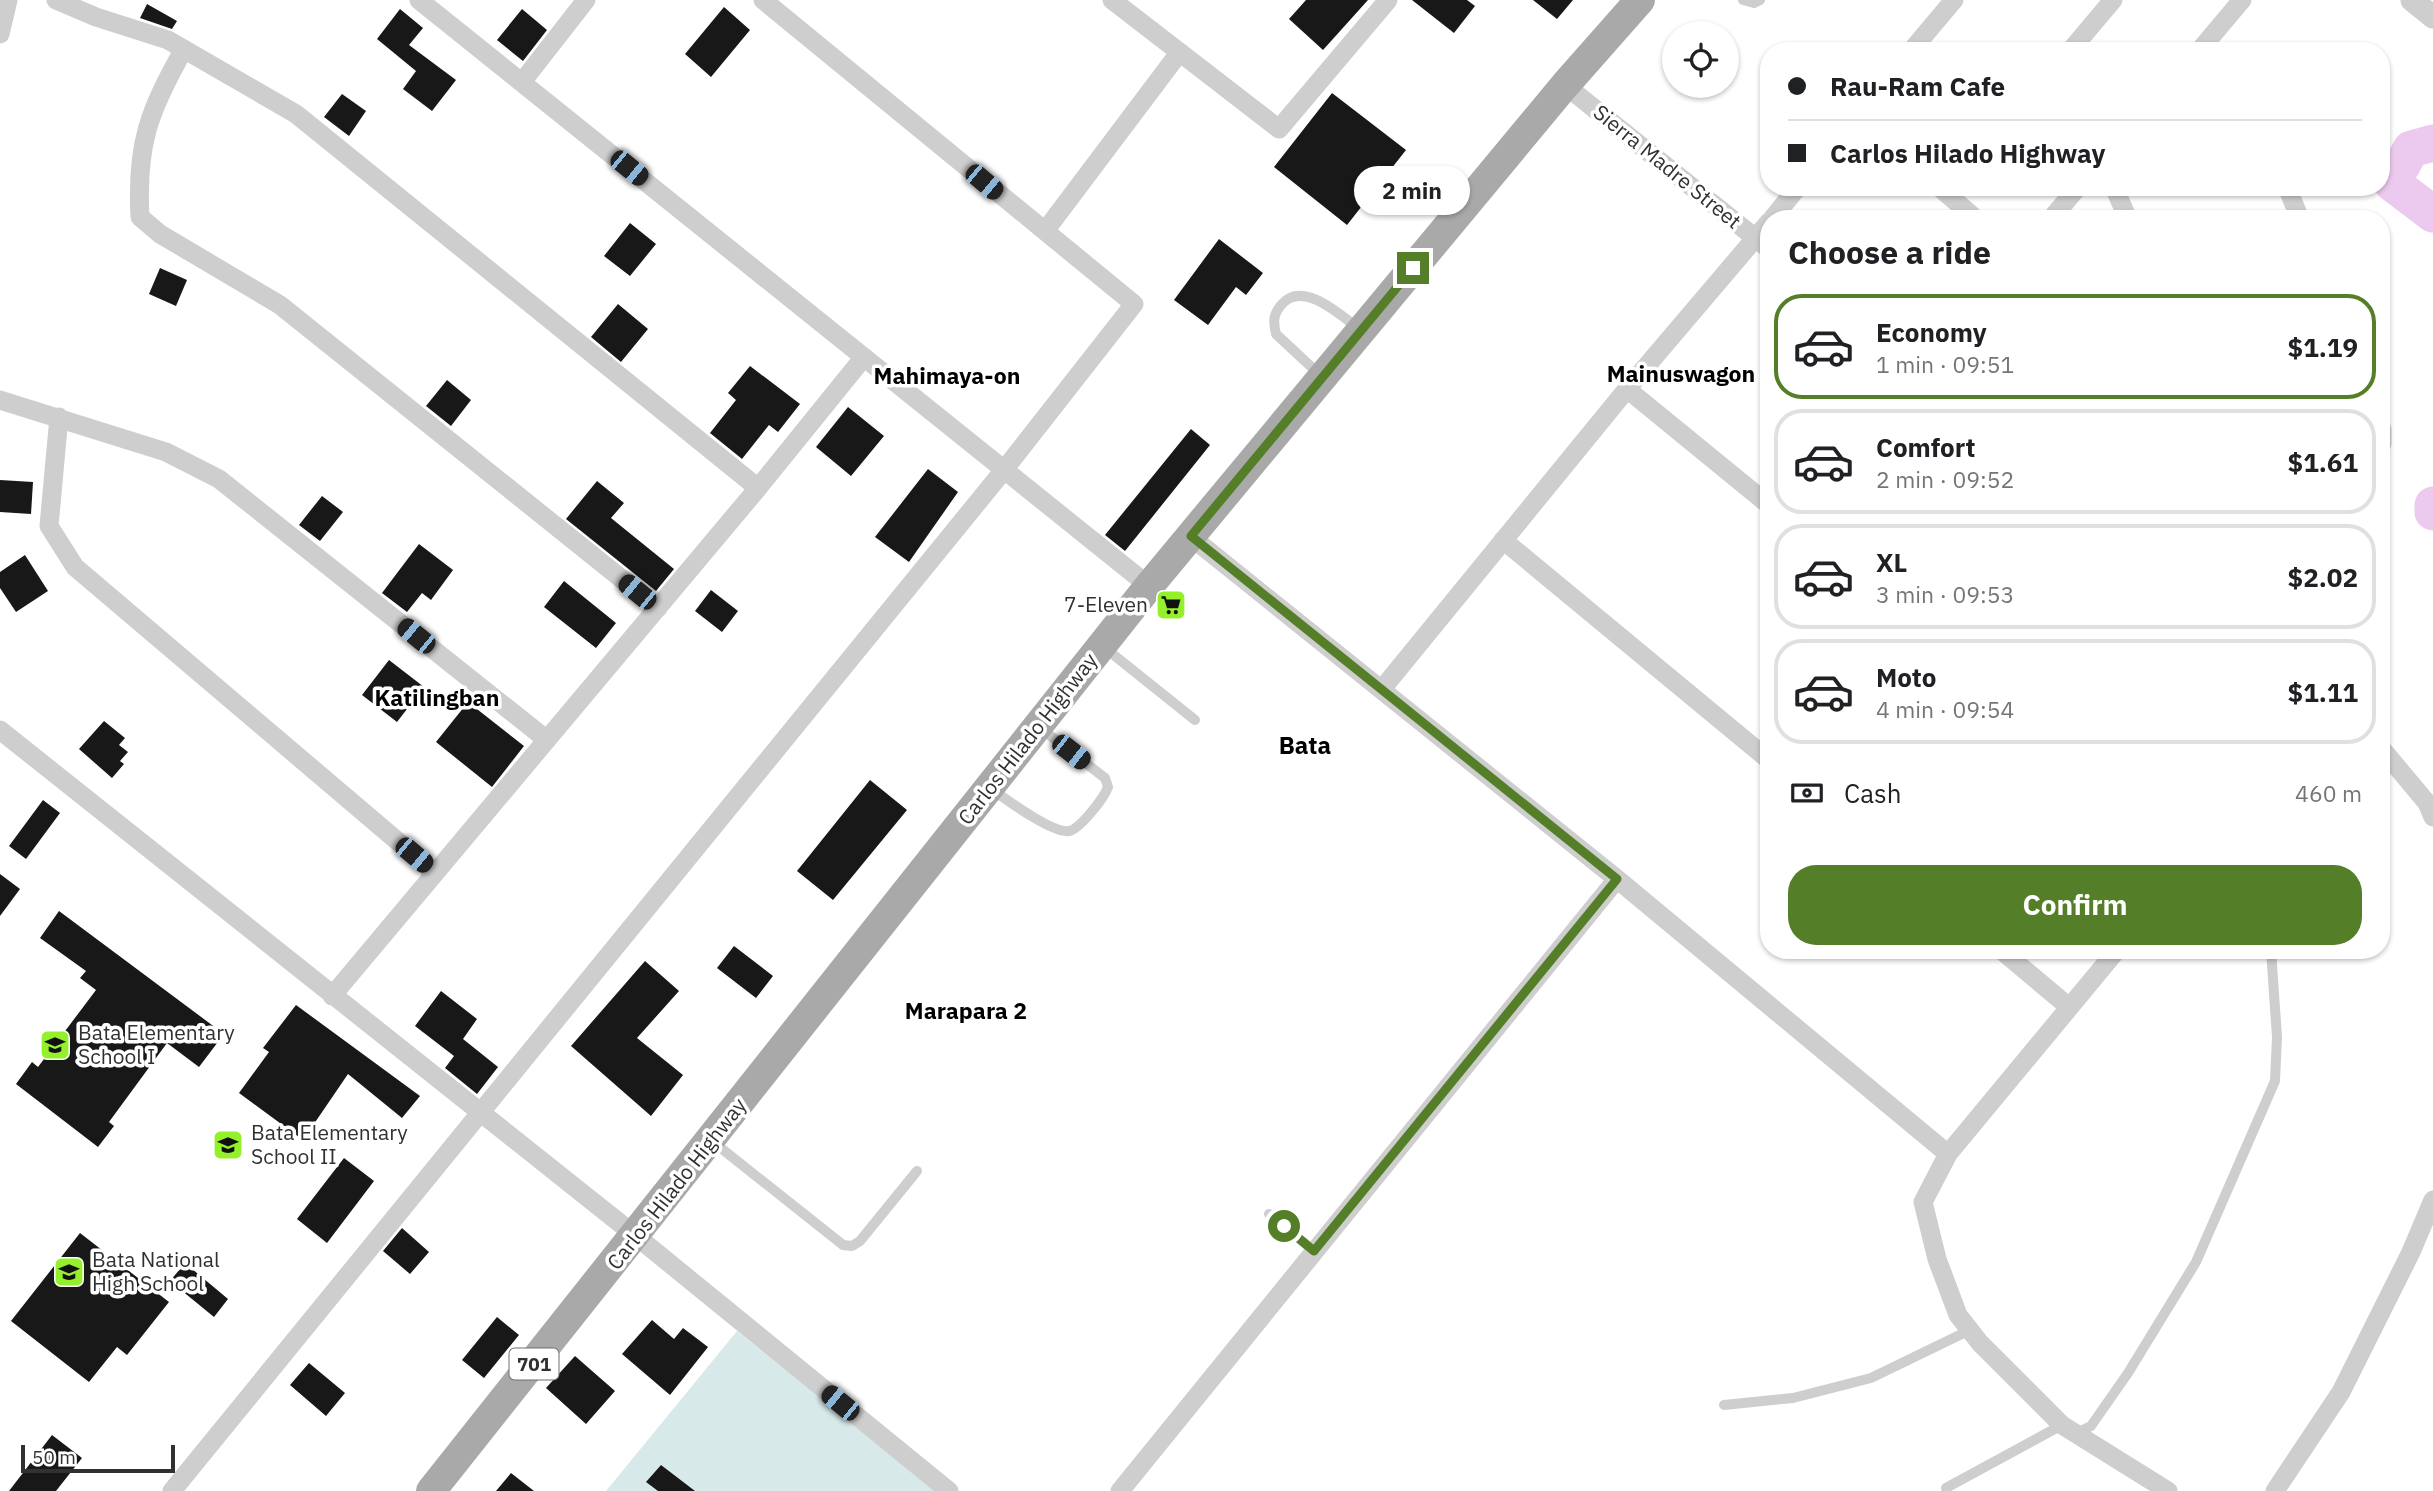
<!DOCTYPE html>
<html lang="en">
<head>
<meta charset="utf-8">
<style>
  body { margin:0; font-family:"IBM Plex Sans",sans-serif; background:#f6f6f6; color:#202124; height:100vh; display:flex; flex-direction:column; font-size:26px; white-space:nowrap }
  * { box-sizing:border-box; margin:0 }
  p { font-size:23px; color:#757577 }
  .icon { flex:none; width:38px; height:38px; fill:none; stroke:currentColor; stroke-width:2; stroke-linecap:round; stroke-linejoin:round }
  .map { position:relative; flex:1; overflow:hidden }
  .drawer { position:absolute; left:1760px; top:210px; width:630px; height:749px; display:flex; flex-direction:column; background:#fff; border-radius:28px; box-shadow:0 2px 5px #0004 }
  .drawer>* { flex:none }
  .banner { position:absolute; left:1760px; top:42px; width:630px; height:154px; border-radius:28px; box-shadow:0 2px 5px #0004; display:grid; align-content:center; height:154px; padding:0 28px; background:#fff }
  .buttons { position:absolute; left:1662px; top:21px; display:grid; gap:14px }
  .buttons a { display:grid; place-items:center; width:77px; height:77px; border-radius:50%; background:#fff; box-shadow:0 2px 5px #0004; font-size:35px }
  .scale { position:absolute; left:21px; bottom:18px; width:154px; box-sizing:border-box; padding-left:7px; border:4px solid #313131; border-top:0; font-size:19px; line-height:24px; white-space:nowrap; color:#313131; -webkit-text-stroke:5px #fff; paint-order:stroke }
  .end { position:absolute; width:32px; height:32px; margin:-16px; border:9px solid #547e27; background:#fff; box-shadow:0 0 0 4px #fff }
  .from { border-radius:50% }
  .bubble { position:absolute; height:49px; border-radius:24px; background:#fff; box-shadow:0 2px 5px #0004; font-size:23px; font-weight:800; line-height:49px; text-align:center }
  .car { position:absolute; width:21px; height:42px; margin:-21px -10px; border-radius:9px; box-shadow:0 0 5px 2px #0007; background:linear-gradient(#222 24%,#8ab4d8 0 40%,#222 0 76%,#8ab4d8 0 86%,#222 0) }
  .banner b { display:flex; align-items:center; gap:24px; height:66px; font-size:26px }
  .banner b+b { border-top:2px solid #e0e0e0 }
  .banner i { width:18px; height:18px; background:#202124 }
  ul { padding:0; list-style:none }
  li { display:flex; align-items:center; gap:21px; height:105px; margin:0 14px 10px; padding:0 14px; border:4px solid #e0e0e0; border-radius:28px }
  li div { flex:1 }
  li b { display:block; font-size:26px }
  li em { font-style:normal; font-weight:800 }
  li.selected { border-color:#547e27 }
  li>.icon { width:63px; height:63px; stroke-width:1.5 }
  h2 { padding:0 28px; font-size:32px; line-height:84px }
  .pay { display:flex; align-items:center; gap:18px; height:77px; padding:0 28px; font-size:26px }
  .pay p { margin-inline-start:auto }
  .cta { display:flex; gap:14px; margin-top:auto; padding:14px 28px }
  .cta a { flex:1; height:80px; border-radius:28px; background:#547e27; color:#fff; font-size:28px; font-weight:800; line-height:80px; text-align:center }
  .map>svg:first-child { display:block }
  .green { fill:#d8e9e9 }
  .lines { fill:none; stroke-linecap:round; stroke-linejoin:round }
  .river { stroke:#eccaef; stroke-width:37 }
  .building { fill:#181818 }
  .service { stroke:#cecece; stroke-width:10 }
  .minor { stroke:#cecece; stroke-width:19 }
  .tertiary { stroke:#cecece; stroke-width:23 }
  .primary { stroke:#a9a9a9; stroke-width:30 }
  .route { stroke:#547e27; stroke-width:9 }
  .labels { text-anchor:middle; stroke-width:7; stroke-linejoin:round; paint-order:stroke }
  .shield { fill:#fff; stroke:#6f6f6f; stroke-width:2 }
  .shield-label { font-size:19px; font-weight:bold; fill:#313131 }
  .street-label { font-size:21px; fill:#313131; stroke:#fff }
  .poi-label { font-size:21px; fill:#313131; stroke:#fff; text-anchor:start }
  .neighbourhood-label { font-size:23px; font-weight:bold; fill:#000; stroke:#fff }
  .quarter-label { font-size:24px; font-weight:bold; fill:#000; stroke:#fff }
</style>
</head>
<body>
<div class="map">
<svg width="2433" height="1491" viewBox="0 0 2433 1491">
  <rect width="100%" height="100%" fill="#fff"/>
  <path class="green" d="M737,1331L935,1491H606Z"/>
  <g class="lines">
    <path class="river" d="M2433,143L2411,149L2392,183L2433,214
      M2433,505V512"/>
  </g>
  <path class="building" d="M1306,0H1368L1323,50L1289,19Z
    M1412,0H1467L1475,6L1454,33Z
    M1533,0H1573L1557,19Z
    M147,4L177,21L172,29L140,18Z
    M724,7L750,30L711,77L685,54Z
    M400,9L423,28L409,45L456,80L432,111L403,89L416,71L377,39Z
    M522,9L547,30L523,61L497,40Z
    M1332,93L1406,150L1347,225L1274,167Z
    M342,94L366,111L349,136L324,117Z
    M630,223L656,244L630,276L604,256Z
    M1219,239L1263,273L1246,295L1236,287L1208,325L1174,300Z
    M160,268L187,280L176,306L149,294Z
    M618,304L648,329L621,362L591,337Z
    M750,366L800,404L778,432L769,425L742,459L710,433L736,400L728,393Z
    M447,380L471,400L451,426L426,406Z
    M848,407L884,436L851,476L816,447Z
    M1191,429L1210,445L1125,551L1105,535Z
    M928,469L958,492L909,562L875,537Z
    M0,480L33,482L31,514L0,512Z
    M597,481L624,503L611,518L674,569L656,591L566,519Z
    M322,496L343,512L320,541L299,525Z
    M419,544L453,570L431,600L422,593L407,612L382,593Z
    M25,555L48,591L16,612L0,588V572Z
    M564,581L616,623L596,648L544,607Z
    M711,590L738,611L722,632L695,611Z
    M389,660L424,687L397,722L362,695Z
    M468,702L524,746L492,787L436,742Z
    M104,721L125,738L119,745L128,752L120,761L124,764L112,778L79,749Z
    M870,780L907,810L833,900L797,871Z
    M43,800L60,813L26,859L9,846Z
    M0,874L20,889L0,916Z
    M59,911L224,1034L199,1067L167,1043L109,1122L114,1126L98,1147L16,1084L32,1062L38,1067L96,990L80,978L86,971L40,938Z
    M734,946L773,976L756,998L717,968Z
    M645,961L679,991L637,1038L683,1075L651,1116L571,1046Z
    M441,991L477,1019L463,1039L498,1067L477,1094L445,1068L454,1056L415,1026Z
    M296,1005L420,1096L402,1118L348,1074L303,1140L239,1093L269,1052L263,1048Z
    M344,1158L374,1181L327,1243L297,1219Z
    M402,1228L429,1252L410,1274L383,1251Z
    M80,1233L169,1302L127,1355L117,1347L89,1382L11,1321Z
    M185,1263L228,1299L214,1317L170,1281Z
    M497,1317L519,1335L484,1378L462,1360Z
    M652,1320L674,1339L683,1328L708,1347L670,1395L622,1354Z
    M575,1356L615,1391L586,1424L546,1388Z
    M309,1363L345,1393L326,1416L290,1385Z
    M52,1435L82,1458L56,1491H9Z
    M661,1465L695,1491H658L646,1482Z
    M511,1473L534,1491H496Z"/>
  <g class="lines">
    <path class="service" d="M1743,0L1754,3L1760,0
      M1320,375L1276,334C1273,322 1273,314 1282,304C1303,280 1340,315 1358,328
      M1105,648L1195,720
      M993,790C1007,800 1053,834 1069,831C1080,829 1104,798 1108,787L1105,778L1039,727
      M712,1141L843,1245L852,1246L860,1241L917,1171
      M1269,1214L1314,1251
      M1724,1405L1793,1398L1871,1378L1970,1330
      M2075,1434L2091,1426L2128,1373L2196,1262L2275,1081L2277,1037L2271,950
      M1946,1488L2062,1425"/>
    <path class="minor" d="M56,0L96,17L168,40L296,114L758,488
      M419,0L1149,586
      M1112,0L1279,129L1388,0
      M0,34L8,0
      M184,49C149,111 136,144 140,217L160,234L280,305L658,608
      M1911,51L1954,0
      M2070,51L2113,0
      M2199,51L2242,0
      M522,82L586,0
      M1565,85L1769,249
      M1939,187L1976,219
      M2114,187L2128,219
      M2287,187L2300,219
      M1772,219L1798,187
      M2051,219L2078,187
      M1045,231L1179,53
      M1627,389L1769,505
      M0,400L166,452L219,479L547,740
      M59,417L49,526L75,567L435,873
      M2382,429V444
      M1190,536L1617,879L1948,1154
      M1503,540L1769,760
      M1382,689L1627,389L1769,222
      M0,730L636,1236L949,1491
      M2382,749L2427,803L2433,817
      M2001,950L2069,1007
      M2117,950L1948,1154L1923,1202L1937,1259L1958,1315L1980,1343L2062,1425L2168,1491
      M332,996L758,488L864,357
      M172,1491L1004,470L1134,304L763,0
      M1120,1491L1617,879
      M2275,1491L2341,1392L2411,1252L2433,1200"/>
    <path class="tertiary" d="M2412,0L2433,17"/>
    <path class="primary" d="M431,1491L1149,586L1565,85L1640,0"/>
  </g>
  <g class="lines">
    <path class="route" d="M1284,1226L1314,1251L1617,879L1191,536L1413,268"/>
  </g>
  <defs>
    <g id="supermarket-square" transform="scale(1.575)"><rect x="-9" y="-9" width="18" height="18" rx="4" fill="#94f02b" stroke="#fff"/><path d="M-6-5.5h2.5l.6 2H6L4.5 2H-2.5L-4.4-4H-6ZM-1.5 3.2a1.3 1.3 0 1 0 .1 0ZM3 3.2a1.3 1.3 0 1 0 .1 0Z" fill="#111"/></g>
    <g id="school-square" transform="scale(1.575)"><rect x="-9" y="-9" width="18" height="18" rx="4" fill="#94f02b" stroke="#fff"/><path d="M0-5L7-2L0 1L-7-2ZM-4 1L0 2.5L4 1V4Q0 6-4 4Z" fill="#111"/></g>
  </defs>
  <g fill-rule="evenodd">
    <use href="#supermarket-square" x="1171" y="605"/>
    <use href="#school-square" x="55" y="1045"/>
    <use href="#school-square" x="228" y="1145"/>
    <use href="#school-square" x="69" y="1272"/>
  </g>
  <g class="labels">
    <rect class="shield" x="509.5" y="1348.5" width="49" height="31" rx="5"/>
    <g class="shield-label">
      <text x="534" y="1371">701</text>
    </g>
    <g class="street-label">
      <text transform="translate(1667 167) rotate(39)" y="7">Sierra Madre Street</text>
      <text transform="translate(1028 739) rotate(-52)" y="7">Carlos Hilado Highway</text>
      <text transform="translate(677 1184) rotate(-52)" y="7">Carlos Hilado Highway</text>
    </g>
    <g class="poi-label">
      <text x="1148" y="612" text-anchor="end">7-Eleven</text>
      <text x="78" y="1040">Bata Elementary<tspan x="78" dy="24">School I</tspan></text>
      <text x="251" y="1140">Bata Elementary<tspan x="251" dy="24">School II</tspan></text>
      <text x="92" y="1267">Bata National<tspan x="92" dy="24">High School</tspan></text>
    </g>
    <g class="neighbourhood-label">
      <text x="1681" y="382">Mainuswagon</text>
      <text x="947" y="384">Mahimaya-on</text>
      <text x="437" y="706">Katilingban</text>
      <text x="966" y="1019">Marapara 2</text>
    </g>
    <g class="quarter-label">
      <text x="1305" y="754">Bata</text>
    </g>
  </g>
</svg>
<div class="buttons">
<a><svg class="icon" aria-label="locate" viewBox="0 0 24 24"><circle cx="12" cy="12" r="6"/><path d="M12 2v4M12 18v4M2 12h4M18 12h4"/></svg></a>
</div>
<div class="scale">50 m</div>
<i class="end from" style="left:1284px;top:1226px"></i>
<i class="end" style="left:1413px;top:268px"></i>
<div class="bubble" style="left:1354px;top:166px;width:116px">2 min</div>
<i class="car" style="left:629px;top:168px;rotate:129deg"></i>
<i class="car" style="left:984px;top:182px;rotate:130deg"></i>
<i class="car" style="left:637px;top:592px;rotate:309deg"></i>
<i class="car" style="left:416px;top:636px;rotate:309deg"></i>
<i class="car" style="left:1071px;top:752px;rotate:128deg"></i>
<i class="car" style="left:414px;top:855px;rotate:130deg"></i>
<i class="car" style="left:840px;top:1403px;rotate:309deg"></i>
<div class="banner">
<b><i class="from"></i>Rau-Ram Cafe</b>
<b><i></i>Carlos Hilado Highway</b>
</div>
<section class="drawer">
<h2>Choose a ride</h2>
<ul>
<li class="selected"><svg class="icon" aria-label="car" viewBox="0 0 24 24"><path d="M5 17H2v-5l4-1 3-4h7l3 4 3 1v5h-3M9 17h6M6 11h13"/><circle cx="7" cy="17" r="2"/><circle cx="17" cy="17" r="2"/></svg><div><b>Economy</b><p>1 min · 09:51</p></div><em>$1.19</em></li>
<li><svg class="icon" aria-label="car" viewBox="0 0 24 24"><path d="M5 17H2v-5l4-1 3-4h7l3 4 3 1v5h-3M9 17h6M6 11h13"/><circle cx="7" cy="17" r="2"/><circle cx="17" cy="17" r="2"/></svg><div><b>Comfort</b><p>2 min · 09:52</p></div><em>$1.61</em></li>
<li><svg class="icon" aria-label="car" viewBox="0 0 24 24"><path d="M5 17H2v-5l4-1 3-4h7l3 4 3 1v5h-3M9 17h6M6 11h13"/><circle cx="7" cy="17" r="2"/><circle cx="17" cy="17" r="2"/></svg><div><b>XL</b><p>3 min · 09:53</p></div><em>$2.02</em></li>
<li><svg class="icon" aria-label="car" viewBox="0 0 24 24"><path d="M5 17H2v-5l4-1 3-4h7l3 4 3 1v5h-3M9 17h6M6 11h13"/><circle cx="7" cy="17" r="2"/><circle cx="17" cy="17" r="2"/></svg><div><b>Moto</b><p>4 min · 09:54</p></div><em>$1.11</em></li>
</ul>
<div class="pay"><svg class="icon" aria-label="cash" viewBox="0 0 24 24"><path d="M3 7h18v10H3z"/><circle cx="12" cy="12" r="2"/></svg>Cash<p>460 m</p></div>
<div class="cta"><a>Confirm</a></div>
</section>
</div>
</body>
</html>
